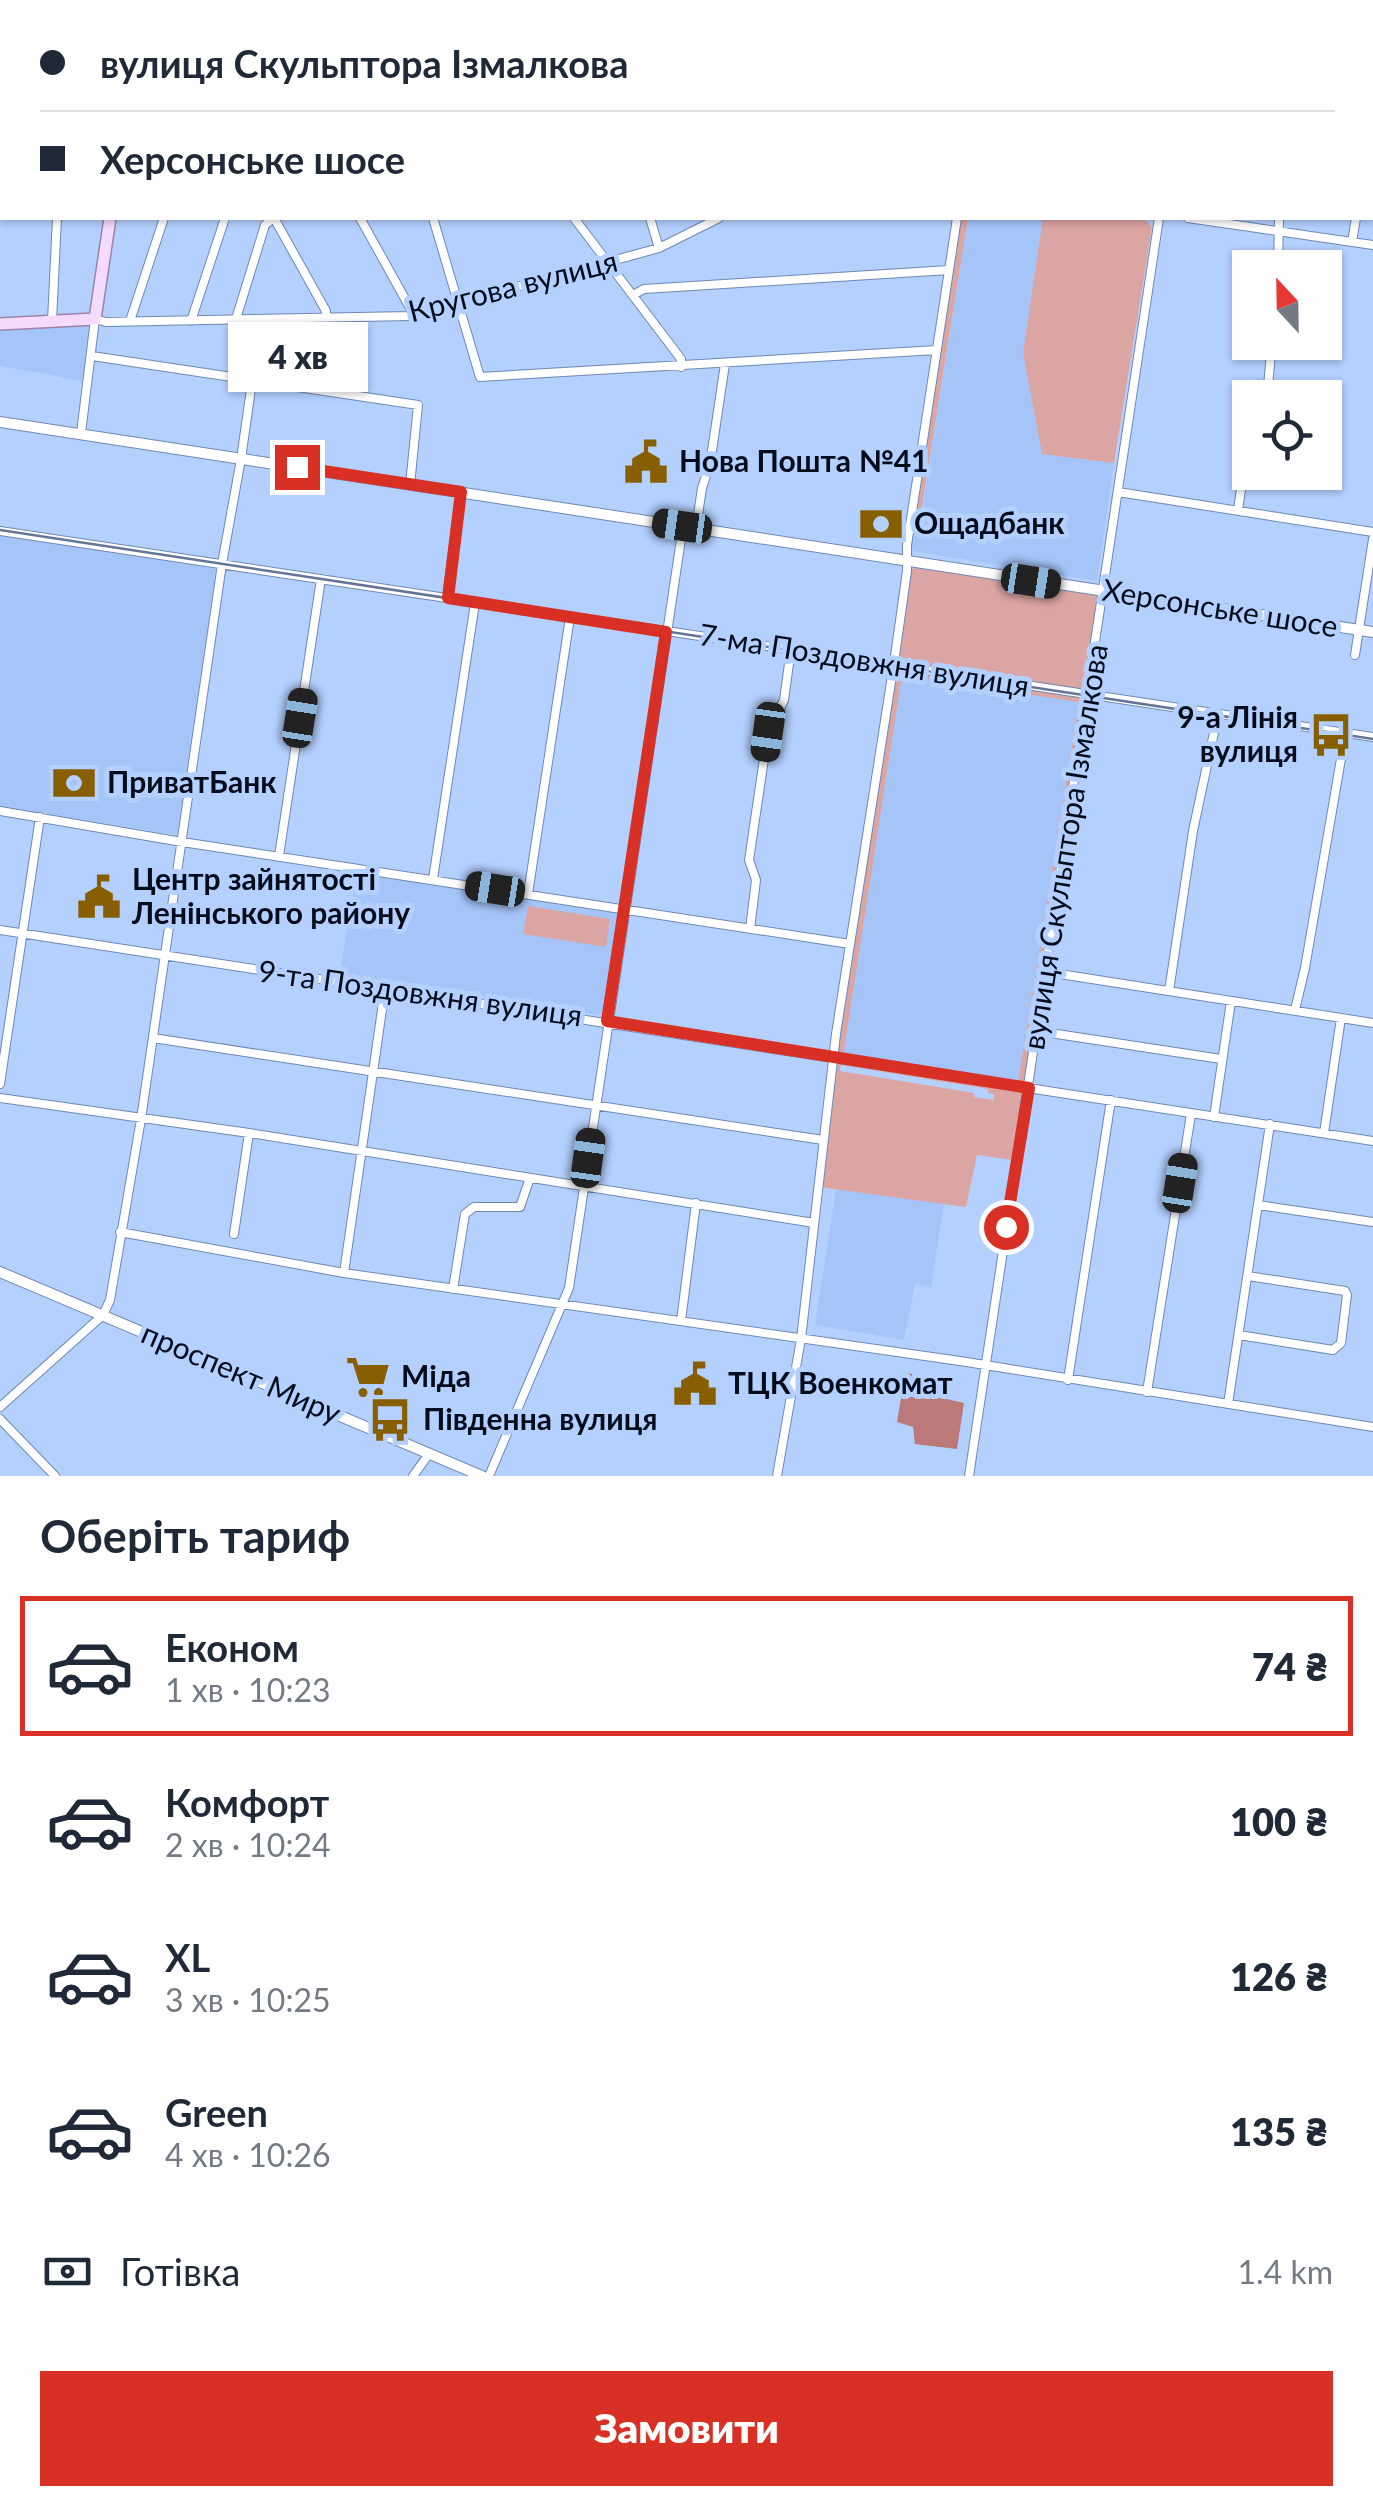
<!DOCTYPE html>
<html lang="uk">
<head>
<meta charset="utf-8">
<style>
  body { margin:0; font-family:Lato,sans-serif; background:#f2f2f3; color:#1f2937; height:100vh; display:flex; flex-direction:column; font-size:38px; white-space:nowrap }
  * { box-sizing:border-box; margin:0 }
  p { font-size:32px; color:#747a83 }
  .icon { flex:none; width:55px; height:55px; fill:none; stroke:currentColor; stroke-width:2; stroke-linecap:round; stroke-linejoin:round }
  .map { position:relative; height:1476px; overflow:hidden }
  .side { display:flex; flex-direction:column; background:#fff; flex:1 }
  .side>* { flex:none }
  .hud { position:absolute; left:0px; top:0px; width:1375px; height:220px; box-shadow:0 2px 8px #0004; display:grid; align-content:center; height:220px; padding:0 40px; background:#fff }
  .needle { width:65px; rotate:338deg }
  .tools { position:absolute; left:1232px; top:250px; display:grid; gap:20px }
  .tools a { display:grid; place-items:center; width:110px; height:110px; border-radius:0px; background:#fff; box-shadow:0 2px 8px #0004; font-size:50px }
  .end { position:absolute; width:45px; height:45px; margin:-22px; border:12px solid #d93025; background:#fff; box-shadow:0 0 0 5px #fff }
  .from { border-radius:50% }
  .bubble { position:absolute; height:70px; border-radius:0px; background:#fff; box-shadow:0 2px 8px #0004; font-size:32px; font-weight:800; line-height:70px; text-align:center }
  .car { position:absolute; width:30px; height:60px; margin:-30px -15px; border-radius:12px; box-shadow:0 0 8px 2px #0007; background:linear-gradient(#222 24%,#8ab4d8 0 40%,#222 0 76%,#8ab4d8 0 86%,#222 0) }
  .hud b { display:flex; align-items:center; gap:35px; height:95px; font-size:38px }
  .hud b+b { border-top:2px solid #e0e1e3 }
  .hud i { width:25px; height:25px; background:#1f2937 }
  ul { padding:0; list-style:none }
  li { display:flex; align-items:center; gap:30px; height:140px; margin:0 20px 15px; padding:0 20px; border:5px solid transparent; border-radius:0px }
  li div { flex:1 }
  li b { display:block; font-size:38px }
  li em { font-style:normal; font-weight:800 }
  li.selected { border-color:#d93025 }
  li>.icon { width:90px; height:90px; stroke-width:1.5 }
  h2 { padding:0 40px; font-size:45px; line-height:120px }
  .pay { display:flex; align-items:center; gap:25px; height:110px; padding:0 40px; font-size:38px }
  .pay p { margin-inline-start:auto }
  .primary-button { display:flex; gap:20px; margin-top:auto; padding:20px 40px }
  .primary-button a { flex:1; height:115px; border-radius:0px; background:#d93025; color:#fff; font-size:40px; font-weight:800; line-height:115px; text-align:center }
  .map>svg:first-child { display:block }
  .built { fill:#a5c5f9 }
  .green { fill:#dba5a4; fill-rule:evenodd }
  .forest { fill:#bb7979 }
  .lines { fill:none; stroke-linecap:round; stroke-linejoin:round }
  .minor-casing { stroke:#6e88b3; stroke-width:10 }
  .secondary-casing { stroke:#6e88b3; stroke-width:12 }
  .primary-casing { stroke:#9c83ab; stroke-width:14 }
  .minor { stroke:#fff; stroke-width:8 }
  .secondary { stroke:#fff; stroke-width:10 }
  .primary { stroke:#f5dbfb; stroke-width:11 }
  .tram { stroke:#637697; stroke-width:2.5 }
  .route { stroke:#d93025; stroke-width:12 }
  .labels { text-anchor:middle; stroke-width:10; stroke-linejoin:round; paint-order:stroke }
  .street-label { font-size:30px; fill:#040c1c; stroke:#b4d0ff }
  .poi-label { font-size:30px; font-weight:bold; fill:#040c1c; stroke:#b4d0ff; text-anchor:start }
</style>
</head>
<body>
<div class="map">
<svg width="1373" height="1476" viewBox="0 0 1373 1476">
  <rect width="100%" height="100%" fill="#b4d0ff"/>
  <path class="built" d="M968,218H1043L1023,353L1042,454L1114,463L1097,581L912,551L909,545L914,524H920Z
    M56,325L89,326L84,381L0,366V330Z
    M0,534L216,569L177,835L0,806Z
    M902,674L1079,701L1018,1082L843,1057Z
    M359,873L617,913L602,1013L598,1015L345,974L341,967L356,874Z
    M836,1189L944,1204L931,1287L915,1284L904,1340L815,1325Z"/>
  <path class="green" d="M959,218H968L919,525L914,524Z
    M1043,218H1144L1152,227L1114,463L1042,454L1023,353Z
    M916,567L1099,596L1027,1081L1022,1083L1018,1082L1079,702L902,675L843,1057L836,1053L910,570Z
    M528,906L610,919L606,947L523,934Z
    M838,1062L1022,1089L1013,1160L977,1155L966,1207L819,1187ZM841,1065L988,1089V1093L994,1094V1100L974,1097V1093L840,1071Z"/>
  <path class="forest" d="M905,1373L912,1374L916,1392L964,1403L957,1449L915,1444L913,1427L897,1422Z"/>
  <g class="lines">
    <g class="minor-casing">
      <path id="minor" d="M221,0L222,2
        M409,0L414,2
        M663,0L666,2
        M771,0L773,2
        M893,0L896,2
        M1325,0L1341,2
        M26,2V0
        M433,2L435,0
        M508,2L510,0
        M645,2L647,0
        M742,2L744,0
        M1190,2L1191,0
        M1311,2V0
        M1372,8H1373
        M1372,73L1373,69
        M0,74L2,73
        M1372,129H1373
        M274,218L326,311V319
        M360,218L414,315
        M433,218L480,377L937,350
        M574,218L681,359V367
        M650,218L659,248
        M1188,218L1373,245
        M1352,242L1356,218
        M1278,268L1279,218
        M633,295L644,289L949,270
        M236,319L265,225L273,218
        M52,321L57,218
        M130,321L164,218
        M191,321L225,218
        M92,356L418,405L410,485
        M1261,398L1268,386L1272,342
        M81,433L95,319L106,322L410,316L659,248L719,218
        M1118,492L1373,532
        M1238,510L1250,427
        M696,528L702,488L710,464L725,364
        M0,531L1373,737
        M447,598L461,492
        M1355,655L1373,539
        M0,811L182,842L850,944
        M279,856L321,579
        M433,879L475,603
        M528,894L570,617
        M750,929L756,880L749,860L768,732L784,700L791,649
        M0,930L1373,1141
        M1047,972L1373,1023
        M1169,991L1193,831L1218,714
        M1295,1010L1305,968L1347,724
        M1037,1031L1221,1059
        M153,1038L823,1140
        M0,1084L40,817
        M0,1098L249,1133L814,1223
        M1214,1117L1231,1001
        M1324,1133L1341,1018
        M1258,1205L1373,1222
        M120,1232L344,1273L960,1361L1373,1427
        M234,1234L249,1133
        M344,1273L385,989
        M453,1289L465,1214L474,1207H520L530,1178
        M681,1321L696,1203
        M1239,1335L1333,1350L1341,1343L1347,1295L1345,1291L1248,1276
        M1068,1380L1111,1100
        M1147,1392L1191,1114
        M1228,1404L1270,1124
        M0,1407L103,1315L110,1300L141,1119L222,564L241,459L261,319
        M0,1419L55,1476
        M413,1476L429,1454
        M489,1476L569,1288L683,526
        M777,1476L801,1339L836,1034L894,663L907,571V545L957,218
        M969,1476L1159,218"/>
    </g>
    <g class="secondary-casing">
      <path id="secondary" d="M0,422L1373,632
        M0,1272L482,1476"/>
    </g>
    <g class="primary-casing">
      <path id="primary" d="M139,2V0
        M0,324L95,319L110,218"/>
    </g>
    <use href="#minor" class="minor"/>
    <use href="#secondary" class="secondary"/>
    <use href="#primary" class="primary"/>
    <path class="tram" d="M0,530L1373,739"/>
  </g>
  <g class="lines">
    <path class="route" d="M297,467L461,492L448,598L666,632L607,1021L1029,1088L1006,1227"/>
  </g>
  <defs>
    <g id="civic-bare" transform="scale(3.45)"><path d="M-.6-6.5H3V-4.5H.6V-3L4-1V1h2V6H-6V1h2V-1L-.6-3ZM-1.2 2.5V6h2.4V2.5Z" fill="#885f00" stroke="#b4d0ff" stroke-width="2.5" paint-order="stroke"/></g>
    <g id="bank-bare" transform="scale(3.45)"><path d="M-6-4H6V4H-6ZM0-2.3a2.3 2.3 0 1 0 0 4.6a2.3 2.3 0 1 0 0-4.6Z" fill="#885f00" stroke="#b4d0ff" stroke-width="2.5" paint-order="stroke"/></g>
    <g id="bus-bare" transform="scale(3.45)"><path d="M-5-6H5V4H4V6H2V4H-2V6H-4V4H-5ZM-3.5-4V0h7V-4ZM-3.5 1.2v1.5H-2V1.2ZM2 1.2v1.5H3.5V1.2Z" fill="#885f00" stroke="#b4d0ff" stroke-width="2.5" paint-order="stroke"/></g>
    <g id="supermarket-bare" transform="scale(3.45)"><path d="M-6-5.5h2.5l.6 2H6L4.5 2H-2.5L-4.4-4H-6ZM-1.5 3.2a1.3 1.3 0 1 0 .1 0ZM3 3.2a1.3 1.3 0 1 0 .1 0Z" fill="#885f00" stroke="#b4d0ff" stroke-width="2.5" paint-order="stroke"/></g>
  </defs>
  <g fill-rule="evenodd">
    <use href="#civic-bare" x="646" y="462"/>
    <use href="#bank-bare" x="881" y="524"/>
    <use href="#bus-bare" x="1331" y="735"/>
    <use href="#bank-bare" x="74" y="783"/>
    <use href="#civic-bare" x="99" y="897"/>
    <use href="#supermarket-bare" x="368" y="1377"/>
    <use href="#civic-bare" x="695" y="1384"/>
    <use href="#bus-bare" x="390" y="1420"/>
  </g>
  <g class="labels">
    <g class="street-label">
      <text transform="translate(513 287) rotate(-14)" y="10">Кругова вулиця</text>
      <text transform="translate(1220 609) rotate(9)" y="10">Херсонське шосе</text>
      <text transform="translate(864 661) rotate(9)" y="10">7-ма Поздовжня вулиця</text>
      <text transform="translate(1066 847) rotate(-81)" y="10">вулиця Скульптора Ізмалкова</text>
      <text transform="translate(420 994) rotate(8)" y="10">9-та Поздовжня вулиця</text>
      <text transform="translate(241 1374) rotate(23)" y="10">проспект Миру</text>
    </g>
    <g class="poi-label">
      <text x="679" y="472">Нова Пошта №41</text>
      <text x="914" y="534">Ощадбанк</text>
      <text x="1298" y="728" text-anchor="end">9-а Лінія<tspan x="1298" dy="34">вулиця</tspan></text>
      <text x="107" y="793">ПриватБанк</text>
      <text x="132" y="890">Центр зайнятості<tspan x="132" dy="34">Ленінського району</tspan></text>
      <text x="401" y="1387">Міда</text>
      <text x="728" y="1394">ТЦК Военкомат</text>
      <text x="423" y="1430">Південна вулиця</text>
    </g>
  </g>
</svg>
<div class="tools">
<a><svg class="needle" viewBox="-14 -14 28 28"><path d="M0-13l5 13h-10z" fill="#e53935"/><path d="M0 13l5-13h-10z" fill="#747a83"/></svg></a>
<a><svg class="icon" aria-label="locate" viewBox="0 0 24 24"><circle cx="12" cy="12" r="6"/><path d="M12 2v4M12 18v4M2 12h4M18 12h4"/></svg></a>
</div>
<i class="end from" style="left:1006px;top:1227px"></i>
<i class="end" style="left:297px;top:467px"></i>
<div class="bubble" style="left:228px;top:322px;width:140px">4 хв</div>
<i class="car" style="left:682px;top:526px;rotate:278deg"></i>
<i class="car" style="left:1031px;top:581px;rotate:99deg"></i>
<i class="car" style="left:300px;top:718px;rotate:9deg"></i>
<i class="car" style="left:768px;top:732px;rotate:188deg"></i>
<i class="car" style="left:495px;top:889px;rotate:279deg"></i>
<i class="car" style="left:588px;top:1158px;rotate:8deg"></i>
<i class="car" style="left:1180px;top:1183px;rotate:9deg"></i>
<div class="hud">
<b><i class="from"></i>вулиця Скульптора Ізмалкова</b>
<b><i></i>Херсонське шосе</b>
</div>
</div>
<section class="side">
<h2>Оберіть тариф</h2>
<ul>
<li class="selected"><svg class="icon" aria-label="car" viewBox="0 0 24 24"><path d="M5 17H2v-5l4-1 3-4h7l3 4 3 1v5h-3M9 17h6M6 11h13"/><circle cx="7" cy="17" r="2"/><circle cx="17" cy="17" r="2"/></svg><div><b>Економ</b><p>1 хв · 10:23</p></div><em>74 ₴</em></li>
<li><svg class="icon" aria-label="car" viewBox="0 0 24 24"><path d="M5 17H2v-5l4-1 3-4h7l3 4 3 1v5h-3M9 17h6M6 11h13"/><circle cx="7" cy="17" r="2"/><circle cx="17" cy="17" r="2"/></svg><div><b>Комфорт</b><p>2 хв · 10:24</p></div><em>100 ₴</em></li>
<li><svg class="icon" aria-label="car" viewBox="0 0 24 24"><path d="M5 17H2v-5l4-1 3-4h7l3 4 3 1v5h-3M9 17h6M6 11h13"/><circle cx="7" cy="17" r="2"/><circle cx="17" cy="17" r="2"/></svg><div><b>XL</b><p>3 хв · 10:25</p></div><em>126 ₴</em></li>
<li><svg class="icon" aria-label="car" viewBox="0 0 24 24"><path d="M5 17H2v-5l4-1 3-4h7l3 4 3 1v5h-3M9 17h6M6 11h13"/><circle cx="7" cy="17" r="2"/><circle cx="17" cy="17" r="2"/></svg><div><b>Green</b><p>4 хв · 10:26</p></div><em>135 ₴</em></li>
</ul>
<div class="pay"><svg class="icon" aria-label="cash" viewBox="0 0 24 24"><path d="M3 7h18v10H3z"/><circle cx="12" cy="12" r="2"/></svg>Готівка<p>1.4 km</p></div>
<div class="primary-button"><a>Замовити</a></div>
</section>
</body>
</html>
